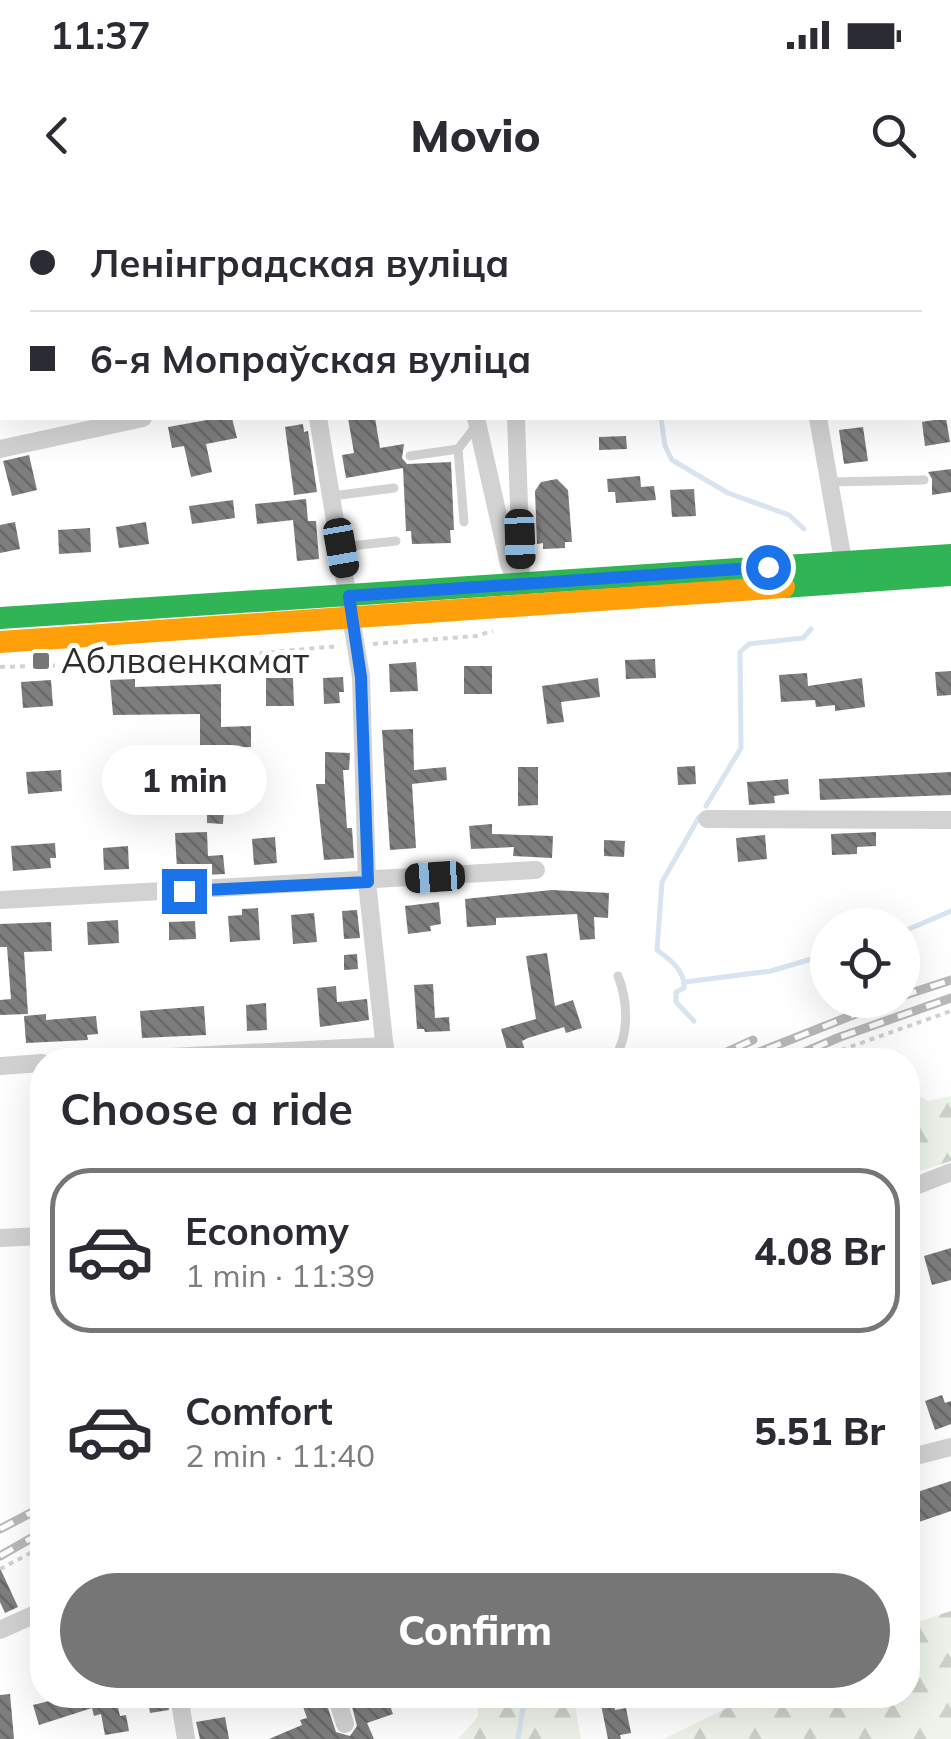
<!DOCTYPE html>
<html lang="en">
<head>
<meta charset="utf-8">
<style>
  body { margin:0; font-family:Mulish,sans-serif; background:#f7f7f7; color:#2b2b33; height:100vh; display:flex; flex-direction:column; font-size:38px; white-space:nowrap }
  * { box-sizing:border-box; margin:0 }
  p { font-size:32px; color:#7c7c81 }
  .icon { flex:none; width:55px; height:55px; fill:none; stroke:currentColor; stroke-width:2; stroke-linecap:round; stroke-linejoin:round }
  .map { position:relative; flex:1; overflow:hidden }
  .panel { position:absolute; left:30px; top:848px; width:890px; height:660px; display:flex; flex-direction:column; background:#fff; border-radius:40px; box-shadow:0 10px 40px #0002 }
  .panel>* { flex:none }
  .top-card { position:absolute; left:0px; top:0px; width:952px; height:220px; box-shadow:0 10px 40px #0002; display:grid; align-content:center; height:220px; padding:0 30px; background:#fff }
  .buttons { position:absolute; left:810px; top:708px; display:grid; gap:20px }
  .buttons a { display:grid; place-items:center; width:110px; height:110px; border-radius:50%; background:#fff; box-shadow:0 10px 40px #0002; font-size:50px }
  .end { position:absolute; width:45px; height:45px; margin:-22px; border:12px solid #1a73e8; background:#fff; box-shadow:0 0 0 5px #fff }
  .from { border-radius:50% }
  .bubble { position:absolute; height:70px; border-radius:35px; background:#fff; box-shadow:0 10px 40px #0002; font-size:32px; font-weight:800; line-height:70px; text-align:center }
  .car { position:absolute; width:30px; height:60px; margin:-30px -15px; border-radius:12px; box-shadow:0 0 8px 2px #0007; background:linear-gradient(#222 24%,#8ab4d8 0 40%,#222 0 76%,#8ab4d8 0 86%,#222 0) }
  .top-card b { display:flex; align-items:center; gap:35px; height:95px; font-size:38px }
  .top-card b+b { border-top:2px solid #e1e1e2 }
  .top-card i { width:25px; height:25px; background:#2b2b33 }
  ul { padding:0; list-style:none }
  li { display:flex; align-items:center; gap:30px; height:165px; margin:0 20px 15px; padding:0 10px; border:5px solid transparent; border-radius:40px }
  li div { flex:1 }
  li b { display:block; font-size:38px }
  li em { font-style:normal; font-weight:800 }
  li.active { border-color:#767676 }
  li>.icon { width:90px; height:90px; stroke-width:1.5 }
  h2 { padding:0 30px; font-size:45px; line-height:120px }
  .cta { display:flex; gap:20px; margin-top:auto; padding:20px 30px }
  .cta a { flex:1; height:115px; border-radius:60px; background:#767676; color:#fff; font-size:40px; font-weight:800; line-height:115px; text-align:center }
  .status { display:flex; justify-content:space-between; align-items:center; height:70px; padding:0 50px; background:#fff; direction:ltr }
  .status svg { height:28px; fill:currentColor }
  header { display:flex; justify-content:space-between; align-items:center; height:130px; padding:0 30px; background:#fff; font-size:45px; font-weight:800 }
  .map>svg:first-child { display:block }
  .forest { fill:url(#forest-firs) }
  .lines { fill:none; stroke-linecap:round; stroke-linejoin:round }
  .stream { stroke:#d8e4f0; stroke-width:5 }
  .building { fill:url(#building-back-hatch) }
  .path { stroke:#d2d2d2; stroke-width:4; stroke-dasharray:5 5; stroke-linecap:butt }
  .lane { stroke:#d2d2d2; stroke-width:9 }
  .street { stroke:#d2d2d2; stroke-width:18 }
  .fast { stroke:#30b455; stroke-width:22 }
  .slow { stroke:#ff9f0a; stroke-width:22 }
  .rail-casing { stroke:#b9b9b9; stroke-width:9 }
  .rail { stroke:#fff; stroke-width:5; stroke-dasharray:15; stroke-linecap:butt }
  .route { stroke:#1a73e8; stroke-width:12 }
  .poi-dot { fill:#767676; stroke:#fff; stroke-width:4 }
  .labels { text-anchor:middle; stroke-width:10; stroke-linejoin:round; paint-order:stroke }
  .poi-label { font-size:35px; fill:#2d2d2d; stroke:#fff; text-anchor:start }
</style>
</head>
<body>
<div class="status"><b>11:37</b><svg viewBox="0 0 49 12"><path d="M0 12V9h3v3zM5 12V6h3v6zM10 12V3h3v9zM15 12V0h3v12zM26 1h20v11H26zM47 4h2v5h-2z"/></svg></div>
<header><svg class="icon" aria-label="back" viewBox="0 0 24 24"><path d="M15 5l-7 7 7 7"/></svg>Movio<svg class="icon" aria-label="search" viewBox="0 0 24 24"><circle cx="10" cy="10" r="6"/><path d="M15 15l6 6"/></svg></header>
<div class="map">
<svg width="951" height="1539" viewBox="0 0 951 1539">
  <defs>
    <pattern id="forest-firs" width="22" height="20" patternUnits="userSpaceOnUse" patternTransform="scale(2.5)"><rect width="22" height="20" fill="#eef3eb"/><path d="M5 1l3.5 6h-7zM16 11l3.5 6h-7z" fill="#ccd1ca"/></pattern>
    <pattern id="building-back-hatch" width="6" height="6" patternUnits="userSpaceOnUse" patternTransform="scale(2.5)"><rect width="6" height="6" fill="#7e7e7e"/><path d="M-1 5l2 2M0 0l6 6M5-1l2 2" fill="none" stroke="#686868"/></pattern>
  </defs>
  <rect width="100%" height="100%" fill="#fff"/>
  <path class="forest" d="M910,892L929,901L951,896V961L908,975Z
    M951,1411V1539H663L754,1495H908V1425Z
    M477,1495H573L581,1539H458L478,1517Z"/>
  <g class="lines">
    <path class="stream" d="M646,0L647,2
      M661,218L665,246L672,260L728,293L789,315L804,329
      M706,606L741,548L740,452L749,444L803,438L811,429
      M902,732L951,711
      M685,782L771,771L828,754
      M694,821L676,802V792L684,788C685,770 670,760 657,750L662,682L699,617
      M518,1539L525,1495"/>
  </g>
  <path class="building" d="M206,218H232L237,238L206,244L212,272L191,277L184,246L172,248L168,227L207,220Z
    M348,218H375L380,248L404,244L402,258L407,264L451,262L454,330H450L451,343L412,344L411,331H406L403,268L346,278L342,255L354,253Z
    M946,218L950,242L925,246L922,222Z
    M303,224L304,232L308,231L317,292L294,295L285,227Z
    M863,227L868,261L844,264L839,230Z
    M626,236L627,249L599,250V237Z
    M29,255L37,290L12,296L3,261Z
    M951,269V292L932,295V279L928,272Z
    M640,276L641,287L654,286L656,300L616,303L615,292H608L607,279Z
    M557,279L568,290L572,342H565V348L543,349V343L537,344L535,291L541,282Z
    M694,289L696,316L672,317L670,290Z
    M306,299L308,321H316L319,359L297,361L293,320L257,324L255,304Z
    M233,300L235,318L192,324L189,306Z
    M15,322L20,349L0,353V325Z
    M146,322L149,344L119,348L116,327Z
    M90,328L91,352L59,354L58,330Z
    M655,459L656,478L626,479L625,460Z
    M416,462L418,491L390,492L389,464Z
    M464,466H492V494H464Z
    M951,471V495L937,496L935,472Z
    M807,473L808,486L862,478L865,507L835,511V505L816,507L815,500L781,502L779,475Z
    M343,477L344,492H339L340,503L324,504L323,478Z
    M266,478H293L294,506H266Z
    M598,478L600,497L561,502L564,522L547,524L542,486Z
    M135,479V487L221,484V527L251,526V547L216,548V579H200V514L113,515L110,480Z
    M51,480L53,506L23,508L21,482Z
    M413,529L414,570L446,567L447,580L412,584L416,648L390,650L382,530Z
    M325,552L350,553L349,570H343L347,628H352L354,658L324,660L316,584H325Z
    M695,566L696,584L678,585L677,567Z
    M518,567H538V605L518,606Z
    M61,570L62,591L28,594L26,572Z
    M951,572V595L820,600L819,579Z
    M788,579L789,594L774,596L775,603L749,605L747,582Z
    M207,606H224L223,624L207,623Z
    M492,624V634L553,636L552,658L513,656L514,647L471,649L469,626Z
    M207,632L208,656L223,655L225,674L205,675L204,668L177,669L175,633Z
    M876,632V646L857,647V654L832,655L831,634Z
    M765,635L767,659L738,662L736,638Z
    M275,637L277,663L254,665L252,639Z
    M604,640L625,641L624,657L604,656Z
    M55,643L56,658H50L51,668L13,671L11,646Z
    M128,646L129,669L104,670L103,648Z
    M552,690L609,693L608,718L594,717L595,739L580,740L577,714L496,718V725L467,727L465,699Z
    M439,702L441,724L430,726L431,731L408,734L405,706Z
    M258,708L260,740L230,742L228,716L242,715V709Z
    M357,710L360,738L344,739L342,711Z
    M314,713L317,742L293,744L291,715Z
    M118,720L119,743L88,745L87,722Z
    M195,721L196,739L169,740V722Z
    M51,722L52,751L24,752L28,814L0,815V800L11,799L7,747H0V724Z
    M547,753L555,806L573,800L582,828L566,833L564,827L528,838L522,841L527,856L510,860L501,829L536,819L526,756Z
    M357,754L358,769L344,770V755Z
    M433,784L435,818L449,817L450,831L425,832L424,829H417L414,785Z
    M336,786L337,802L367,799L369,820L320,827L317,788Z
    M266,803L267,830L247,831L246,805Z
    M204,806L206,835L142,838L140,811Z
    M46,814V820L96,816L98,834L87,835L88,840L26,843L24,816Z
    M951,1048V1080L932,1085L924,1056Z
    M942,1195L945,1203L951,1201V1224L935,1230L925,1201Z
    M951,1281V1311L916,1323L908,1295Z
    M0,1368L18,1407L5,1413L0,1402Z
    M10,1494L14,1539H0V1495Z
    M73,1495H122L116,1499L120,1516L126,1515L129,1531L105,1535L101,1514L94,1516L92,1508L39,1525L33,1505Z
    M147,1495H167L169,1510L150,1513Z
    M349,1495H366L370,1506L388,1500L393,1514L367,1523L374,1539H269L302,1525L300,1520L307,1518L302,1504L324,1496L336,1532L350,1536L357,1526Z
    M599,1495H613L615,1510L626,1508L631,1533L620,1535L621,1539H608Z
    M225,1517L229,1539H200L196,1522Z"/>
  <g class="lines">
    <path class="path" d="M373,444L476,436L493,431
      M0,467L154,463L339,446
      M813,860L951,811
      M0,1369L42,1347"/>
    <path class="lane" d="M410,256L458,249
      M831,282L924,280
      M332,296L394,288
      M464,322L458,249L476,226
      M341,347L396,341
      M486,860V856
      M613,860C630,837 628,801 618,776
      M908,1380V1390"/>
    <path class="street" d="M281,0V2
      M427,0V2
      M516,0V2
      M786,0L787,2
      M229,2L241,0
      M0,52H2
      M318,218L361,477L367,682L386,860
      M476,218L509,364L516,380
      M516,218L521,363L519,390
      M818,218L845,372
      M0,249L143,218
      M707,619L951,620
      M0,700L536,670
      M112,860L385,846
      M0,866L42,863
      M908,989L951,972
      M0,1038L42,1036
      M908,1258L951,1247
      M0,1430L42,1411
      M179,1495L186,1539
      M336,1495L345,1524"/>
    <path class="fast" d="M784,387L951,375
      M0,418L951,355"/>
    <path class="slow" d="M0,442L784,387"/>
    <g class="rail-casing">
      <path id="rail" d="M902,796L951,780
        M709,860L753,840
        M739,860L891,800
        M786,860L840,837L951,798
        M0,1329L42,1307
        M0,1356L42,1332"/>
    </g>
    <use href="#rail" class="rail"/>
  </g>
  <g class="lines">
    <path class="route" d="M184,691L368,682L361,477L349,396L768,367"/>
  </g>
  <rect class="poi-dot" x="31" y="451" width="20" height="20" rx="5"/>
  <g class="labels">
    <g class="poi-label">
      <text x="61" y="473">Аблваенкамат</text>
    </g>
  </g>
</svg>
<div class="buttons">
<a><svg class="icon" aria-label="locate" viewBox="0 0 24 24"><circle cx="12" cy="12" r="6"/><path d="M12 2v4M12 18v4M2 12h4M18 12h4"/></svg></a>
</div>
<i class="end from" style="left:768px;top:367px"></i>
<i class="end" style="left:184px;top:691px"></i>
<div class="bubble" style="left:102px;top:545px;width:165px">1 min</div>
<i class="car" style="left:520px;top:339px;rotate:178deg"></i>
<i class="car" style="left:341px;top:348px;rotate:170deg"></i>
<i class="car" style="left:435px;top:677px;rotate:266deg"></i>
<div class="top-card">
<b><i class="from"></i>Ленінградская вуліца</b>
<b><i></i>6-я Мопраўская вуліца</b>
</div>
<section class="panel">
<h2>Choose a ride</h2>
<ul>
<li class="active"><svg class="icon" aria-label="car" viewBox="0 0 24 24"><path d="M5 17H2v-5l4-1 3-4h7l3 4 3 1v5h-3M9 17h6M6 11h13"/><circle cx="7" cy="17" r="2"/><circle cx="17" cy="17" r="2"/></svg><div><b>Economy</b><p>1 min · 11:39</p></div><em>4.08 Br</em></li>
<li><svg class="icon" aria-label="car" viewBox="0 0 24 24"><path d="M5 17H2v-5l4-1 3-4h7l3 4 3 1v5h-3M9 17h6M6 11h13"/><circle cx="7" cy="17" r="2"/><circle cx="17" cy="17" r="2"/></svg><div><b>Comfort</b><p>2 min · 11:40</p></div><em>5.51 Br</em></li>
</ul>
<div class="cta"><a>Confirm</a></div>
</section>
</div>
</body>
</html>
